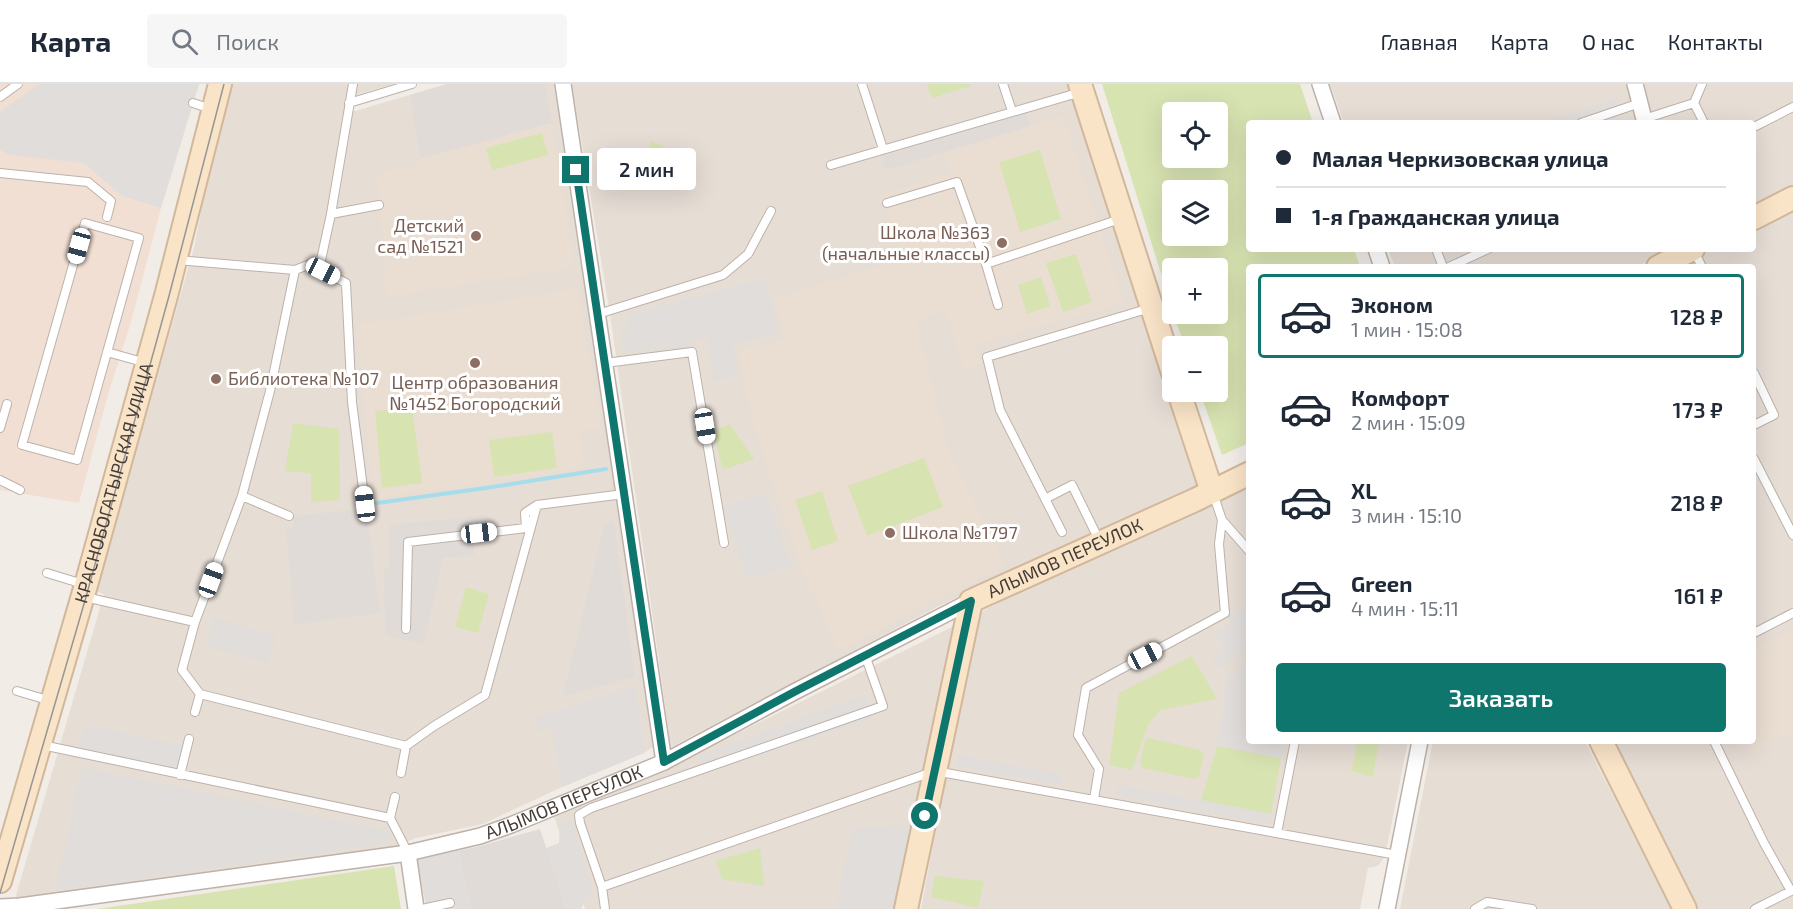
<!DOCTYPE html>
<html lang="ru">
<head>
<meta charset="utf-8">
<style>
  body { margin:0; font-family:"Exo 2",sans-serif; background:#f6f6f7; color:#1f2937; height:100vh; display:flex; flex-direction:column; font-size:22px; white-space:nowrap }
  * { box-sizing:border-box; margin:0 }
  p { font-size:20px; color:#747a83 }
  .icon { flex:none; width:33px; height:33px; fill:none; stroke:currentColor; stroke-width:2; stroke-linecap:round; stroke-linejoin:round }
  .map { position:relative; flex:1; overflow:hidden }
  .panel { position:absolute; left:1246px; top:180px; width:510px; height:480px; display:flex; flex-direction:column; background:#fff; border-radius:6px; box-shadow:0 6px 24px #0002 }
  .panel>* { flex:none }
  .top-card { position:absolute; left:1246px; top:36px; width:510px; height:132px; border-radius:6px; box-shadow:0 6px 24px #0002; display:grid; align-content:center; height:132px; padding:0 30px; background:#fff }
  .controls { position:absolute; left:1162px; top:18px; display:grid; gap:12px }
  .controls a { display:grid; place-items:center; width:66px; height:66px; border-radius:6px; background:#fff; box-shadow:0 6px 24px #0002; font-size:30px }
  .end { position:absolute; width:27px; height:27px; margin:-14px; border:8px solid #0f766e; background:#fff; box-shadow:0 0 0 3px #fff }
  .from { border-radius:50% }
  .bubble { position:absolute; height:42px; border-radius:6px; background:#fff; box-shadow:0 6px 24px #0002; font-size:20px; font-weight:600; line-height:42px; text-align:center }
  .car { position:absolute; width:18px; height:36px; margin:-18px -9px; border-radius:8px; box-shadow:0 0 4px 2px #0007; background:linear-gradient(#fff 24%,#345 0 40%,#fff 0 76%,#345 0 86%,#fff 0) }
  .top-card b { display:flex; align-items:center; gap:21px; height:57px; font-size:22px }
  .top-card b+b { border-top:2px solid #e0e1e3 }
  .top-card i { width:15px; height:15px; background:#1f2937 }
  ul { padding:10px 0 0; list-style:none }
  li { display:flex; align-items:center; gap:18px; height:84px; margin:0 12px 9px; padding:0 18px; border:3px solid transparent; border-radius:6px }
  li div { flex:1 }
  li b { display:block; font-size:22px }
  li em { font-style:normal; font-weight:600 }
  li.selected { border-color:#0f766e }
  li>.icon { width:54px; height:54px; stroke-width:1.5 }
  .primary-button { display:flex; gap:12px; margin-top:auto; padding:12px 30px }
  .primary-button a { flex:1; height:69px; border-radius:6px; background:#0f766e; color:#fff; font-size:24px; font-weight:600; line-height:69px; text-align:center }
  header { display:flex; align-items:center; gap:36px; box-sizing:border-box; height:84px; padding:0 30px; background:#fff; border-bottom:2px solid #e0e1e3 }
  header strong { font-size:28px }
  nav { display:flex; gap:33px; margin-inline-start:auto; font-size:21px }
  .search { width:420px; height:54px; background:#f6f6f7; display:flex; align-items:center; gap:15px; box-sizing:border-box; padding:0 21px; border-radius:6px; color:#747a83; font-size:22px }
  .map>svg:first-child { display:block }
  .residential { fill:#e6ddd5 }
  .commercial { fill:#f2dfd3 }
  .industrial { fill:#e1dbd8 }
  .education { fill:#eaded2 }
  .green { fill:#d8e3b2; fill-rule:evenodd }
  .parking { fill:#e0dddb }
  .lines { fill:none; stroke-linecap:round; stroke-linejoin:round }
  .stream { stroke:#a7ddea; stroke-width:4 }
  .lane-casing { stroke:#bdb2aa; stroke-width:10 }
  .street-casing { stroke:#bdb2aa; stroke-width:18 }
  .secondary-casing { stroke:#d1b89c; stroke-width:26 }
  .lane { stroke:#fff; stroke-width:8 }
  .street { stroke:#fff; stroke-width:15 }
  .secondary { stroke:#fae4c8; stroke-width:22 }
  .tram { stroke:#959595; stroke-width:1.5 }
  .route { stroke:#0f766e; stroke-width:8 }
  .education-dot { fill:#8d6e63; stroke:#fff; stroke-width:2 }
  .labels { text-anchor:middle; stroke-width:6; stroke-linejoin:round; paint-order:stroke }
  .education-label { font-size:18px; fill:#785e54; stroke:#fff; text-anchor:end }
  .street-label { font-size:18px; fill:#443c36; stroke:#fff }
</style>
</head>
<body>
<header>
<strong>Карта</strong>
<div class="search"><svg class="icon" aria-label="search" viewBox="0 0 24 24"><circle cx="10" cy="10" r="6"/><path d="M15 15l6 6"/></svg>Поиск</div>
<nav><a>Главная</a><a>Карта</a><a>О нас</a><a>Контакты</a></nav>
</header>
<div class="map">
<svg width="1793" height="825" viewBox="0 0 1793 825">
  <rect width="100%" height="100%" fill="#f2ece7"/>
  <path class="residential" d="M233,0H394L348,13L347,27H355L447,0H554L653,663L644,669L562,703L483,740L416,754L387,766L26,817L15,815L104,510L96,507L194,164L206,102Z
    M572,0H1070L1199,404L941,521L671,663L610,230Z
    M1330,0H1629L1638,39H1344Z
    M1642,0H1793V102L1754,122V39H1652Z
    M1793,124V825H1697L1612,657H1754V183H1676L1712,165H1754V144Z
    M1388,165H1666L1665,168L1636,183H1395Z
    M1249,399L1250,657H1408L1385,772L1378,782L1368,784L1360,825H921L973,542L978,532L984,526L1200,420Z
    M956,541L897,825H585L553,729L667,684Z
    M1433,657H1585L1671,825H1400Z"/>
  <path class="commercial" d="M0,0H199L161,124L131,238L107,314L79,419L0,406Z"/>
  <path class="industrial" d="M447,0H545L552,39L420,75L410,11Z
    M1026,28L1030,42L886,86L881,73Z
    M352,426L353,439L368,438L380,529L294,541L286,444H293L294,432Z
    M487,431L488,457H474V471L443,474L424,560L385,551L384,484L389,483L390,441Z
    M614,437L635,593L563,612L604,441Z
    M540,745L567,825H427L416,776L480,762Z"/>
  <path class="education" d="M1063,32L1124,219L976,260L982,280L964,286L946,227L916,236L949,368L1006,481L838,567L817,519L820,518L814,505L810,507L778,418L754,342L737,266L784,255L775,214L904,174L884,110L950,90L944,69Z
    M552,39L575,183L387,213L377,90L417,81L420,75Z
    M578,204L601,344L579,346L583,384L373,414L357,241Z
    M1793,545V650L1754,670L1748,657H1754V565Z"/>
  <path class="green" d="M927,0H970L971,2L932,14Z
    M1102,0H1300L1313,39H1250V165H1354L1360,183H1250L1249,359L1222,371L1200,308H1218V262H1185L1173,230H1218V184H1173V228ZM1173,28H1218V74H1173ZM1173,106H1218V152H1173Z
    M542,49L548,71L492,86L486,64Z
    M651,57L689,74L688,97L642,100Z
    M1040,66L1061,135L1020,148L999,78Z
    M1076,170L1092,218L1063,228L1046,179Z
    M1041,193L1050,222L1027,230L1018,201Z
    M412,323L422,399L382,404L375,327Z
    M293,339L339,345L340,416L311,418V389L285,387Z
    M730,340L754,375L723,386L713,347Z
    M552,348L557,384L494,393L489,356Z
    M924,374L943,423L867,452L848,402Z
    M822,407L838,457L812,466L795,416Z
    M466,503L489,510L478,549L455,543Z
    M1192,572L1217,615L1160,626L1148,641L1132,686L1109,681L1119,609Z
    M1149,654L1200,666L1204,670L1199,692L1194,695L1143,684L1140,679L1145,657Z
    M1358,657H1379L1373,693L1351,687Z
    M1217,662L1281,674L1271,730L1201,716Z
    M760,764L764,802L722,795L716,777Z
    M394,782L401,825H97Z
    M935,792L984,797L978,824L931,813Z"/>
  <path class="parking" d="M39,0H199L161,124L122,112L84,79L10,71L0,66V28Z
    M1615,14L1621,31L1610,35L1611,39H1544Z
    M765,195L778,250L732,259L738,291L714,297L708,253L623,268L620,245L628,244L627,231Z
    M690,258L692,268L628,276L627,270Z
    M765,408L792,481L748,497L723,423Z
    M1247,523L1249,553L1242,567L1219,585L1212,574L1223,565L1214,548L1231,540L1229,531Z
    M213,534L276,551L268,579L206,562Z
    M1249,568L1250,657H1284L1281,674L1217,662L1227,593L1247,579Z
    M636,602L644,669L562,703L552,644L535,648L536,633Z
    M865,611L873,634L609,722L605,713L700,680L698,672Z
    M85,641L187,662L180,691L76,669Z
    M958,671L1062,690L1060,701L956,682Z
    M82,684L390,747L389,759L55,807Z
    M1118,701L1271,730L1269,740L1116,711Z
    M571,735L592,803L581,825H567L546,764L559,759L560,739Z
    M911,741L893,825H836L852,745Z
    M459,767L472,825H427L416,776Z"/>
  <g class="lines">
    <path class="stream" d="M377,419L486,404L606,385"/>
    <g class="lane-casing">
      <path id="lane" d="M862,0L883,65
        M1003,0L1012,27
        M0,13L18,0
        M193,19L211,25
        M349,19L412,0
        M1694,19L1704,39
        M1644,35L1694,19L1702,0
        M1581,39L1640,19
        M1754,43L1793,23
        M831,81L1081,8
        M0,89L88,98L111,117L107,133
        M887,119L957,98L986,180
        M331,130L379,121
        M85,139L139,154L77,376L22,361Z
        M1436,165L1443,183
        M1694,167L1702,183
        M177,176L295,186L321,176L331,130L353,0
        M321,176L323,187L346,199L352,318L365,420
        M1449,183L1488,165
        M295,186L270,307L242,412L195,538L182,586L200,610L406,662L434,642L485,611L537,421L624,410
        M998,221L986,180L1120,135
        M598,230L723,191L748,170L771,127
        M107,268L146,279
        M605,279L692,268L724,459
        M1754,289L1774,331L1754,341
        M0,344L7,320
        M1754,375L1793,451
        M0,396L20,406
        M242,412L289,432
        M1045,415L1072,401L1100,458
        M1222,436L1250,468
        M1062,448L1000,326L987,273L1150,224
        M47,489L83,500
        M85,513L195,538
        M406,545L408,458L526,444L525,429L537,421
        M1754,549L1793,529
        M17,607L51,617
        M195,628L200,610
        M1714,657L1764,759L1791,807
        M42,661L390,734L408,769
        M401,689L406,662
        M180,691L189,655
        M1094,715L1099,685L1078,651L1086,604L1225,529L1219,460L1222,436L1213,409
        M390,734L395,713
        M1277,749L1295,657
        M602,803L935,687L1397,771
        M422,825L450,819
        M605,825L602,803L580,739L579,731L591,724L883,622L865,571
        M1475,825L1487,818L1532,825
        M1755,825L1793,806"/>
    </g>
    <g class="street-casing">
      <g id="street">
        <path d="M563,0L664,678"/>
        <path d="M1320,0L1333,39"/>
        <path d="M1635,0L1645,39"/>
        <path d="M1376,165L1382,183"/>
        <path d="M408,769L416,825"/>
        <path id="s1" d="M0,823L20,822L408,769L480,752L511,741L664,678L796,607L971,517"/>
        <path d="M1387,825L1420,657"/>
      </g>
    </g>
    <g class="secondary-casing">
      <g id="secondary">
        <path d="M1080,0L1173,289"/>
        <path d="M1754,134L1793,114"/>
        <path d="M1658,183L1693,165"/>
        <path d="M1179,308L1212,408"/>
        <path d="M1601,657L1685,825"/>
        <path id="s2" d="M0,797L86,501L166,212L220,0"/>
        <path id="s3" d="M906,825L971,517L1195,416L1250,389"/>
      </g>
    </g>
    <use href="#lane" class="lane"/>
    <use href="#street" class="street"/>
    <use href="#secondary" class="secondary"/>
    <path class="tram" d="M0,809L86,513L169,212L224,0"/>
  </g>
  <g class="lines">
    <path class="route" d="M576,86L664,678L796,607L971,517L925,732"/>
  </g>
  <g class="education-dot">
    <circle cx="476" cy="152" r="6"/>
    <circle cx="1002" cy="159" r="6"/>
    <circle cx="475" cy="279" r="6"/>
    <circle cx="216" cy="295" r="6"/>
    <circle cx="890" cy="449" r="6"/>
  </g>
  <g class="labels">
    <g class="education-label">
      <text x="464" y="148">Детский<tspan x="464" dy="21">сад №1521</tspan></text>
      <text x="990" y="155">Школа №363<tspan x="990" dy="21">(начальные классы)</tspan></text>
      <text x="228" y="301" text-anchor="start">Библиотека №107</text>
      <text x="475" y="305" text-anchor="middle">Центр образования<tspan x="475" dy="21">№1452 Богородский</tspan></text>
      <text x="902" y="455" text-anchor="start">Школа №1797</text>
    </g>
    <g class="street-label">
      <text dy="6" stroke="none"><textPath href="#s2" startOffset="414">КРАСНОБОГАТЫРСКАЯ УЛИЦА</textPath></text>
      <text dy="6" stroke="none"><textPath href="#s3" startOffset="418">АЛЫМОВ ПЕРЕУЛОК</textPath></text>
      <text dy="6" stroke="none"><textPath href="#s1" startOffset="576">АЛЫМОВ ПЕРЕУЛОК</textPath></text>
    </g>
  </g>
</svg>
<div class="controls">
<a><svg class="icon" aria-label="locate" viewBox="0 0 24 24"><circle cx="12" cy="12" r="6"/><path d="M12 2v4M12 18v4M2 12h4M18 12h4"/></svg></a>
<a><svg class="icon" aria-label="layers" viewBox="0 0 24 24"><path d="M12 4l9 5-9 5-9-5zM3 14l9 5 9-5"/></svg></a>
<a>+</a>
<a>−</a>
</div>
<i class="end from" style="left:925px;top:732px"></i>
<i class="end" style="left:576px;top:86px"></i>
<div class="bubble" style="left:597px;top:64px;width:99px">2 мин</div>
<i class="car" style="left:79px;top:162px;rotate:195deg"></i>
<i class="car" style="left:323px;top:187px;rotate:117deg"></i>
<i class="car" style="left:705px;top:342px;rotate:171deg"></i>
<i class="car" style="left:365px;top:420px;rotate:353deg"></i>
<i class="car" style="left:479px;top:449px;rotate:83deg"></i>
<i class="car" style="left:211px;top:496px;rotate:20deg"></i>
<i class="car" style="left:1145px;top:572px;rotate:62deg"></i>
<div class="top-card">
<b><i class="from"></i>Малая Черкизовская улица</b>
<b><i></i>1-я Гражданская улица</b>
</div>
<section class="panel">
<ul>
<li class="selected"><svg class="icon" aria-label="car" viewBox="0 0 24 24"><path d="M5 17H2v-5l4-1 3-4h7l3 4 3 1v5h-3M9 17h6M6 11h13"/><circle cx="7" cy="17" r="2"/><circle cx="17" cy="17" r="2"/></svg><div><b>Эконом</b><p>1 мин · 15:08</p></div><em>128 ₽</em></li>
<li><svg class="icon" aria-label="car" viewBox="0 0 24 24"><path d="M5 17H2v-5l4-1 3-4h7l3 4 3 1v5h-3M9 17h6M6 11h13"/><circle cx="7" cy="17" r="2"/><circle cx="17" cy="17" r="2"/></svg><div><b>Комфорт</b><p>2 мин · 15:09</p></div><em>173 ₽</em></li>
<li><svg class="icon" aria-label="car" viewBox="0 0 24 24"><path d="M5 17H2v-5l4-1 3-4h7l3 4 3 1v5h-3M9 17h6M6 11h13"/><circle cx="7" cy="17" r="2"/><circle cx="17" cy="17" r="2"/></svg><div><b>XL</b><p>3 мин · 15:10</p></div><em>218 ₽</em></li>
<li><svg class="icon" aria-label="car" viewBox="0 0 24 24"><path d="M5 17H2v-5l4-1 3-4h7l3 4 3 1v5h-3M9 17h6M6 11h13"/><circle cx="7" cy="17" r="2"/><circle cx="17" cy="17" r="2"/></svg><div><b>Green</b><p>4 мин · 15:11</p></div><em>161 ₽</em></li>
</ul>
<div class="primary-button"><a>Заказать</a></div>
</section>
</div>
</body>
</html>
